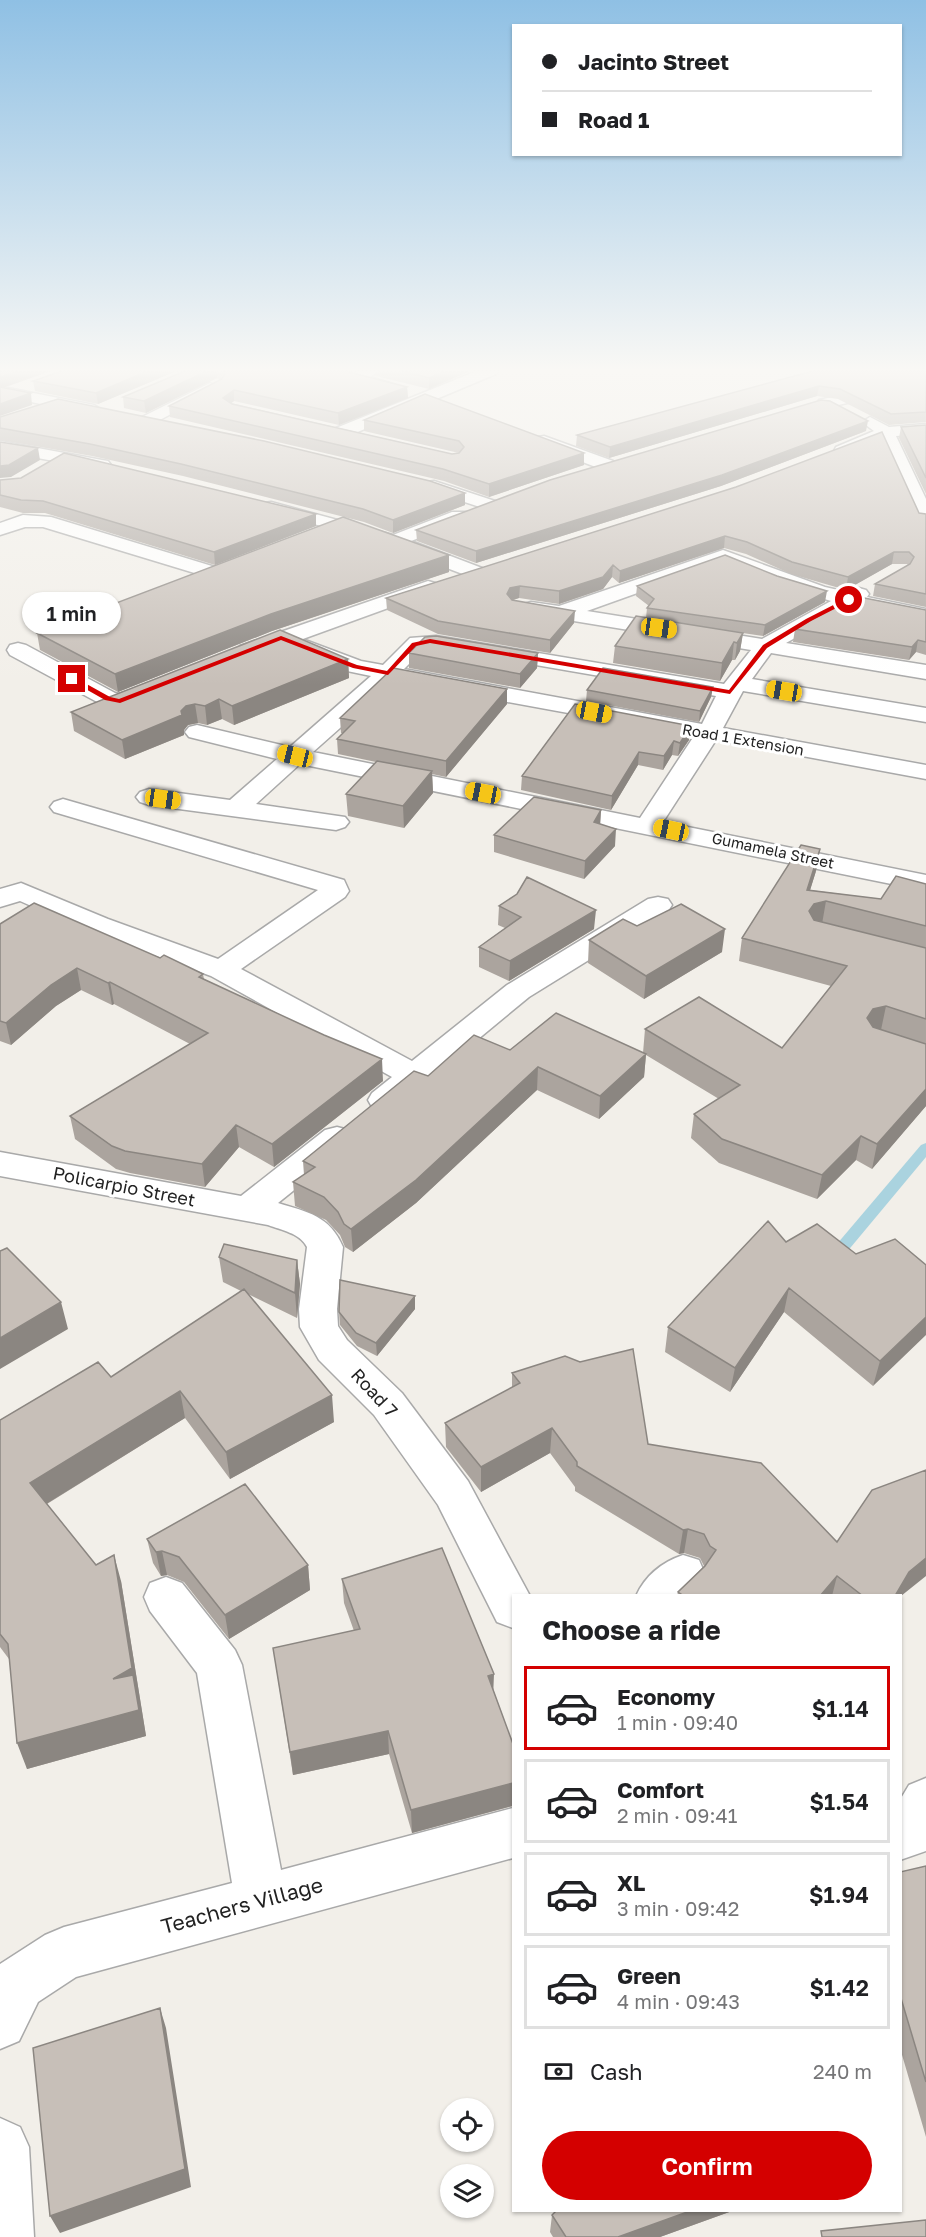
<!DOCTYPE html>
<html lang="en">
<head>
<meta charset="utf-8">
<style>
  body { margin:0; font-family:"Golos Text",sans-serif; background:#f2f2f2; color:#202124; height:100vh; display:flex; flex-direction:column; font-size:22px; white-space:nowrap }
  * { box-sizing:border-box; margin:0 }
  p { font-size:20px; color:#757577 }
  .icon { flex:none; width:33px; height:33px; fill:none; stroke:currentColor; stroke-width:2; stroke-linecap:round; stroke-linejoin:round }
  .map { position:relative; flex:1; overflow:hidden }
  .drawer { position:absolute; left:512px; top:1594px; width:390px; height:618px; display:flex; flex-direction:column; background:#fff; border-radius:0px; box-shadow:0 2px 4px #0004 }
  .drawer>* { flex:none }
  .banner { position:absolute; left:512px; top:24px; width:390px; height:132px; border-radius:0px; box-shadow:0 2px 4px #0004; display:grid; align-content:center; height:132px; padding:0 30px; background:#fff }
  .fabs { position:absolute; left:440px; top:2098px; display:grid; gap:12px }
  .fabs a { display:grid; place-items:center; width:54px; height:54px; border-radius:50%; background:#fff; box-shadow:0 2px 4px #0004; font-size:30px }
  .end { position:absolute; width:27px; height:27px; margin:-14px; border:8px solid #d40000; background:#fff; box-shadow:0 0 0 3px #fff }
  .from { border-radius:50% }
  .bubble { position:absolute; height:42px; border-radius:21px; background:#fff; box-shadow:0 2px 4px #0004; font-size:20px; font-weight:600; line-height:42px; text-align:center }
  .car { position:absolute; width:18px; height:36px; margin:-18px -9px; border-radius:8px; box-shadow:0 0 4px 2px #0007; background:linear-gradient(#f5c518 24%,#345 0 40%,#f5c518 0 76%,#345 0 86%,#f5c518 0) }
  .banner b { display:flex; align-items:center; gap:21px; height:57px; font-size:22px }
  .banner b+b { border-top:2px solid #e0e0e0 }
  .banner i { width:15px; height:15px; background:#202124 }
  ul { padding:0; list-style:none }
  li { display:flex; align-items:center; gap:18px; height:84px; margin:0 12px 9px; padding:0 18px; border:3px solid #e0e0e0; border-radius:0px }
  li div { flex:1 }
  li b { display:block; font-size:22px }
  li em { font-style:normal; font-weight:600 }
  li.current { border-color:#d40000 }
  li>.icon { width:54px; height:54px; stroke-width:1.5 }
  h2 { padding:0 30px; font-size:27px; line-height:72px }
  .pay { display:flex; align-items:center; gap:15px; height:66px; padding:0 30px; font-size:22px }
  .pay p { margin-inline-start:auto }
  .primary-button { display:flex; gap:12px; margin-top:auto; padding:12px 30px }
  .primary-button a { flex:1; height:69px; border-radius:36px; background:#d40000; color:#fff; font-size:24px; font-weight:600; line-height:69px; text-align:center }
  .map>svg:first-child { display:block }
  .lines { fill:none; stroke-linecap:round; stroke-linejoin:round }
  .stream { fill:#aad3df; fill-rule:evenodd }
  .minor-casing { stroke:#a9a9a9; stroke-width:3 }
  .minor { fill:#fff; fill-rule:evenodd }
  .wall { fill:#aba49e }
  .shaded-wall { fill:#8b8681 }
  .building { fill:#c7bfb8; stroke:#8b8681; stroke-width:1.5 }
  .route { fill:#d40000 }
  .labels { text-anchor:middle; stroke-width:6; stroke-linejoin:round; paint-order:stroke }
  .far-street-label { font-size:15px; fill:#222; stroke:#fff }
  .street-label { font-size:18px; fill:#222; stroke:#fff }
  .near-street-label { font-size:21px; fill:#222; stroke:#fff }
</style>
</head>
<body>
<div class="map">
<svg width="926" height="2237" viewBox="0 0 926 2237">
  <rect width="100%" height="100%" fill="#f2efe9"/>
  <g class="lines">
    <path class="stream" d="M926,1143V1157L841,1259H831L829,1255L831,1251L921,1145Z"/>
    <g class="minor-casing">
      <path id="minor" d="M358,371H379L370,377L396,385L399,388L391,393L350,381L347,378Z
        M477,371H498L496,374L348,436H336L334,432L336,428Z
        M210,383L218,388L215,391L154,423L148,425L140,420L142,417Z
        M8,388L94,405L102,410L94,415L2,396L0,393Z
        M850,393L856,395L858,398L856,401L825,408L817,403L819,400Z
        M870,417L889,427L926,424V434L896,436L926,499V525L919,523L917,519L881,440L842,456L836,455L834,451L836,447L874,431L862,422Z
        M544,436L613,461L616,465L613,469H601L538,445L536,441L538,437Z
        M0,441L102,460L108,461L111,465L108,469L102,470L0,451Z
        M434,481L495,501L498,505L495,509L489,510L428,490L425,486L428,482Z
        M271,502L393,535L452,512H466L468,516L466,520L411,541L482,568L485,572L482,576H468L370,539L265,511L262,507L265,503Z
        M23,515L51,517L225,570L228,574L225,578H211L43,527H25L0,535V523Z
        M723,550L825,587L847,592L859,588L866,590L869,594L867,597L926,609V621L852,606L786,643L926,665V679L771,653L752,679L926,708V722L743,691L723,728L926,765V779L716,740L663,822L926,875V891L300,764L256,804L345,817L349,822L345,827L336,830L149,805L140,802L136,797L140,792L149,789L230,800L277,759L189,737L185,732L189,727L197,725L290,747L371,676L347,671L297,652L294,647L297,642L305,640L361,661L383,665L410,638L436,636L724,684L751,650L531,614L524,612L521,608L524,604L531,602L559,606ZM724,562L776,584L831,601L762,639L587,611ZM436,648L716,696L702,724L404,669L424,649ZM393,681L694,736L640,818L313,752Z
        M428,581L435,583L438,587L435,591L256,656L248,658L240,656L237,651L240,646Z
        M18,643L26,645L115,693L119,694L150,684L158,686L161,691L158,696L120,708L99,703L10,655L7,650L10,645Z
        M63,799L344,880L349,891L345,897L241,969L412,1061L507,985L648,899L658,897L668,899L672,905L668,911L529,997L396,1107L384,1111L372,1107L368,1100L372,1093L392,1077L211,976L88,931L20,901L0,907V889L21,883L108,919L218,959L318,890L54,812L50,807L54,802Z
        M337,1127L349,1130L354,1138L349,1146L278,1203C308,1212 330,1216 343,1247L337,1309L338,1326L347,1340L402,1393L468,1481L530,1596H513V1628L497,1622L438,1505L374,1415L319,1360L300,1327L299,1309L307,1247C300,1233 281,1230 268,1225L0,1176V1152L241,1196L325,1130Z
        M683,1555L699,1560L705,1574L699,1588L689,1596H636C645,1576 662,1562 683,1555Z
        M166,1577L182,1583L235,1650L242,1665L281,1870L513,1808V1858L76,1977L38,2002L19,2041L0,2049V1964L45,1935L64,1927L232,1883L197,1673L150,1611L144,1597L150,1583Z
        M926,1778V1851L900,1860V1800L909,1785Z
        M0,2118L20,2127L29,2147L34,2237H0Z"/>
    </g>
    <use href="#minor" class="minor"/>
  </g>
  <path class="wall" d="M62,371H353L351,373L407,387L408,398L339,425L234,401L231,403L452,454L459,453L364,431V420L584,465L489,497L444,481L170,417L169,406L220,380L217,378L146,413L124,408L123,397L184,372H174L98,404L35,391L33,381Z
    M376,371H470L429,389L376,376Z
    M813,371H926V422L889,425L838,399L817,396L609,458L576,446L577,435Z
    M0,417L465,493V505L393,533L364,522L183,476L92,456L0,440Z
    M926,425V494L899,438L901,427Z
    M866,431L721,486L476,563L417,541L416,530Z
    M0,480L316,514V526L215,565L45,513H23L0,507Z
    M736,487L919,513L926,514V607L873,596L875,584L908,565L907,564H892L846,590L791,574L746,554L724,548L619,583L612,577L603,589L559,604L519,598L512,600L574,623L550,653L438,634L387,610L386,598Z
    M449,555V572L272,631L118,692L40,650L37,633Z
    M637,586L825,602L763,636L695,626L743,633L740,651L735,660H732L720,681L613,663L615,646L646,618L647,608L649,606L636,596Z
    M926,610V655L916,652L909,660L793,642L795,629Z
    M409,653H538L537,668L520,688L409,668Z
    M348,659L349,678L234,725L222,719L207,725L198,723L188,725L184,730V735L125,759L74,731L71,712Z
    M713,687L711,697L699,722L586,701L587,690Z
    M507,704L446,777L432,774L433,793L404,828L348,816L346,794L376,762L338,754L337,739L343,733H341L340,718Z
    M575,704L689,740L678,756L672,755L663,770L638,765L611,810L521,790L522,776Z
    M601,810L600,824L615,846L584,879L494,852V835Z
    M816,871L810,890L881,899L926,884V1106L872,1169L856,1160L817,1199L719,1163L691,1138L694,1114L719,1099L646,1055L644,1077L599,1119L537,1090L416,1203L353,1252L345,1247L340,1235L326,1220L295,1206L293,1182L304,1175L303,1161L428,1076L510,1050L643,1053L645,1029L782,1048L831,986L739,961L742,938Z
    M499,906L594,929L509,981L479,967V947L505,928L498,925Z
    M0,924L160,958L203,974L204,979L383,1081L274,1167L239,1147L205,1187L130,1173L116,1169L75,1139L70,1116L190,1044L114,1004L112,1005L81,990L56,1006L11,1045L0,1041Z
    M637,926L722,952L644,999L588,963L589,940Z
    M786,1242L926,1265L873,1386L784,1312L730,1392L665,1352L668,1327Z
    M219,1257L297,1260L300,1284L297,1318L248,1294L334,1422L230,1479L185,1418L47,1504L96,1565L121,1581L146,1736L27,1769L9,1659L0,1647V1420L111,1377L241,1291L223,1282Z
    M415,1309L377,1356L357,1346L340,1325L339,1312Z
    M512,1373L837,1542L901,1596L900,1599V1596H677L678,1592L704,1566L700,1558L684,1553L679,1554L575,1491V1487L550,1453L481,1492L446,1447L445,1423L512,1388Z
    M147,1539L308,1565L310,1590L229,1639L184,1582L167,1575L161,1576L153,1563Z
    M342,1579L493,1689L513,1744V1806L412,1833L389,1754L293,1775L273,1648L354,1631L344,1603Z
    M926,1866V2137L900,2048V1872Z
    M556,2211H732L660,2237H553L550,2232L552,2215Z"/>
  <path class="shaded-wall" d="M18,371H51L0,389V377Z
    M148,371L174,372L98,404L96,393Z
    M207,371H216L217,378L146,413L144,401Z
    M444,371H470L429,389V378Z
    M819,386L817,396L609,458L610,447Z
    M407,387L408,398L339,425L338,413Z
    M234,390V401L224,409L223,398Z
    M31,393L32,405L0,416V404Z
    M868,421L866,431L721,486L476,563V551Z
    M38,448L40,460L11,477L0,478V466Z
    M584,453V465L489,497V484Z
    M465,493V505L393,533V520Z
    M316,514V526L215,565L214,552Z
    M725,536L724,548L619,583L620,571Z
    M894,552L892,564L846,590L848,577Z
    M449,555V572L272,631L118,692L115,674L271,614Z
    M613,565L612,577L603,589L559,604V591Z
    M520,586L519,598L510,601L507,594L510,588Z
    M827,591L825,602L763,636L765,625Z
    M575,611L574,623L550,653V640Z
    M743,633L740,651L735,660L737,643Z
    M918,640L916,652L909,660L912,647Z
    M734,642L732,660L720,681L722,663Z
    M538,653L537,668L520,688V674Z
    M348,659L349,678L234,725L232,706Z
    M713,687L711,697L699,722L700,711Z
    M507,689V704L446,777V761Z
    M219,699L222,719L207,725L205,706Z
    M195,704L198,723L188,725L184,730V735L125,759L122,740L181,711L186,706Z
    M691,726L689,740L678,756L680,743Z
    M674,741L672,755L663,770L664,756Z
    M639,752L638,765L611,810L612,796Z
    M432,771L433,793L404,828L403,806Z
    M601,810L600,827L594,822Z
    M616,829L615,846L584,879L585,861Z
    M820,849L816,871L803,913L807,890Z
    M826,901L822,924L810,927L809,911L814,904Z
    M596,910L594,929L509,981L510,961Z
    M725,929L722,952L644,999L646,976Z
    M77,968L81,990L56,1006L11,1045L6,1023L51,985Z
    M110,982L114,1004L112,1005L108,983Z
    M886,1006L881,1030L868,1033L867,1018L873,1009Z
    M646,1054L644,1077L599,1119L600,1096Z
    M382,1059L383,1081L274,1167L272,1144Z
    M538,1067L537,1090L416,1203L353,1252L351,1229Z
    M926,1089V1106L872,1169L877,1144Z
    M236,1125L239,1147L205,1187L202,1164Z
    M861,1136L856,1160L817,1199L822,1175Z
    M297,1260L300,1284L297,1318L295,1293Z
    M789,1288L784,1312L730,1392L735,1368Z
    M415,1296V1309L377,1356L376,1343Z
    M61,1302L68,1329L0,1369V1338Z
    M926,1317V1335L873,1386L880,1361Z
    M180,1391L185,1418L38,1509L30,1483Z
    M332,1395L334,1422L230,1479L226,1452Z
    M552,1428L550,1453L481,1492V1467Z
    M688,1529L684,1553L679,1554L683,1530Z
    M162,1551L167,1575L161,1576L156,1552Z
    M114,1555L121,1581L146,1736L27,1769L17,1743L113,1679Z
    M926,1558V1576L901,1596L900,1599V1596H895L909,1572Z
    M308,1565L310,1590L229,1639L225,1615Z
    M837,1576L832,1596H820Z
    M494,1674L493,1698L488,1676Z
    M388,1731L389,1754L293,1775L290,1752Z
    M513,1783L512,1806L412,1833L411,1810Z
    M160,2008L166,2028L191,2187L60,2233L50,2216Z
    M690,2211H732L660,2237H618Z"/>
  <path class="building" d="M0,371H18L0,377Z
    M62,371H148L96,393L33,381Z
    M185,371H207L144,401L123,397Z
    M223,371H348L349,372L407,387L338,413L234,390L223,398L232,404L452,454L459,453L464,447L459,441L364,420L425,394L584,453L489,484L443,469L169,406L222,379L225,373Z
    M402,371H444L429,378Z
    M813,371H926V412L891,414L840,389L819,386L610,447L577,435Z
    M0,387L31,393L0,404Z
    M58,399L264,441L430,481L465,493L393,520L363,509L181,464L90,444L0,428V417Z
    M821,400L830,401L868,421L722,475L476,551L416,530L550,480Z
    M926,425V478L901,427Z
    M882,432L919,513L926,514V594L875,584L910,564L914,557L909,552H894L848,577L792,562L747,542L725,536L620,571L613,565L603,577L559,591L520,586L510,588L507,594L512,600L575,611L550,640L438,621L386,598L736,487Z
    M0,442L38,448L9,465L0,466Z
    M64,453L316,514L214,552L43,501L21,500L0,495V480L21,478Z
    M343,517L449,555L271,614L115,674L37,633Z
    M725,555L777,576L827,591L765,625L647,608L654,599L637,586Z
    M854,596L926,610V642L918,640L912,647L795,629Z
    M636,616L743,633L737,643L734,642L722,663L615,646Z
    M280,630L348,659L232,706L219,699L205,706L195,704L186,706L181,711L182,715L122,740L71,712Z
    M436,636L538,653L520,674L409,653L425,637Z
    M393,668L507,689L446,761L337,739L355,721L340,718Z
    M603,668L713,687L700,711L587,690Z
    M575,704L691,726L680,743L674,741L664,756L639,752L612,796L522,776Z
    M377,761L432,771L403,806L346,794Z
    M534,797L601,810L594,822L616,829L585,861L494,835Z
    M801,845L820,849L807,890L881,899L896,876L926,884V926L826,901L814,904L809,911L814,920L926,948V1019L886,1006L873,1009L867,1018L873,1027L926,1044V1089L877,1144L861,1136L822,1175L722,1139L694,1114L740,1085L645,1029L699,997L782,1048L847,966L742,938Z
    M527,877L596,910L510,961L479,947L521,917L499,906L517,894Z
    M34,903L160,958L164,955L203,974L199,977L324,1035L382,1059L272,1144L236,1125L202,1164L125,1151L112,1146L70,1116L208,1033L110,982L108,983L77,968L51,985L6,1023L0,1021V924Z
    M681,904L725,929L646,976L589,940L623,919L637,926Z
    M556,1013L646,1054L600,1096L538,1067L416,1180L351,1229L344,1224L338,1212L324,1197L293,1182L315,1167L303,1161L414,1071L428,1076L474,1035L510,1050Z
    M768,1221L786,1242L817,1224L856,1254L895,1239L926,1265V1317L880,1361L789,1288L735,1368L668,1327Z
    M224,1244L297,1260L295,1293L219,1257Z
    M7,1248L61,1302L0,1338V1251Z
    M340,1280L415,1296L376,1343L356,1333L339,1312Z
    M244,1289L332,1395L226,1452L180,1391L30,1483L96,1565L114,1555L132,1668L113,1679L133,1675L139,1710L17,1743L8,1644L0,1634V1420L98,1362L111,1377Z
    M633,1349L648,1444L761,1463L837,1542L872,1490L926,1470V1558L909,1572L895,1596H863L837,1576L820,1596H684L678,1592L705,1566L716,1550L710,1546L704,1534L688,1529L683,1530L577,1466V1462L552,1428L481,1467L445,1423L520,1383L512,1373L565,1356L580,1362Z
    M245,1484L308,1565L225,1615L179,1557L162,1551L156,1552L147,1539Z
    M442,1548L494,1674L488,1676L513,1744V1783L411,1810L388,1731L290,1752L273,1648L360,1629L342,1579Z
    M926,1866V2082L900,1995V1872Z
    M160,2008L185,2169L50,2216L33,2048Z
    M556,2211H690L618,2237H566L552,2215Z
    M926,2220V2237H822L821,2231Z"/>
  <linearGradient id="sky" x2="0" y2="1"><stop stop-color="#8fc0e4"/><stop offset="0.54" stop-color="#f9f8f5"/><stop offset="1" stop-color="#f9f8f5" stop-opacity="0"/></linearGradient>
  <rect width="926" height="685" fill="url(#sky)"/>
  <path class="route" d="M847,598L852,600L811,621L767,648L730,694L430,643L416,646L388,675L353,668L281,640L120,703L105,700L68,679L74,677L110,697L119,699L281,636L357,665L387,671L412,643L430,639L729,690L763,645L806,619Z"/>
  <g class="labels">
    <g class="far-street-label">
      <text transform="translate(743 740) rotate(10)" y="5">Road 1 Extension</text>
      <text transform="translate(773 851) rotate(12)" y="5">Gumamela Street</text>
    </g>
    <g class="street-label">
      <text transform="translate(124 1187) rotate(11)" y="6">Policarpio Street</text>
      <text transform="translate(374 1393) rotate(47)" y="6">Road 7</text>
    </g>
    <g class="near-street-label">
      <text transform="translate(242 1906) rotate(-15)" y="7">Teachers Village</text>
    </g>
  </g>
</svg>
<div class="fabs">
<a><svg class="icon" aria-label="locate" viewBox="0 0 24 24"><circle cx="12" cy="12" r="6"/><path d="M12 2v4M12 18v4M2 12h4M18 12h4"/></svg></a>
<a><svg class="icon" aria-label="layers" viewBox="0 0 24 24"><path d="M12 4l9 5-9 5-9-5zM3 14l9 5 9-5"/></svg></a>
</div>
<i class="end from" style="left:849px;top:600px"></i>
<i class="end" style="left:72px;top:679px"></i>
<div class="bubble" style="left:22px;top:592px;width:99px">1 min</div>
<i class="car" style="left:659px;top:628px;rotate:98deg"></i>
<i class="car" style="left:784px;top:691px;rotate:280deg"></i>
<i class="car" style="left:594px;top:712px;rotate:101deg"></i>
<i class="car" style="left:295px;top:756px;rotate:284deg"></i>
<i class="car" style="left:483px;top:793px;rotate:281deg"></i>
<i class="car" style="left:163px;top:799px;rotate:98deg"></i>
<i class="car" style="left:671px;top:830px;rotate:282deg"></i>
<div class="banner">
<b><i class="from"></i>Jacinto Street</b>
<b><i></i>Road 1</b>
</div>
<section class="drawer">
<h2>Choose a ride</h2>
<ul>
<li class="current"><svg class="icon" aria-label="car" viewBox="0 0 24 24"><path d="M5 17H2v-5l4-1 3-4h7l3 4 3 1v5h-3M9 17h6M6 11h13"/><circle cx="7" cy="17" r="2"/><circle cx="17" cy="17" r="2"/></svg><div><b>Economy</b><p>1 min · 09:40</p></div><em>$1.14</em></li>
<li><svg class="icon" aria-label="car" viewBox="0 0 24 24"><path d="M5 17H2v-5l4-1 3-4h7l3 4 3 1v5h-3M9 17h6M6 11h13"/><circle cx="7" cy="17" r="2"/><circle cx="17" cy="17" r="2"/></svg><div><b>Comfort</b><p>2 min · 09:41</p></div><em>$1.54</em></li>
<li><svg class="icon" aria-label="car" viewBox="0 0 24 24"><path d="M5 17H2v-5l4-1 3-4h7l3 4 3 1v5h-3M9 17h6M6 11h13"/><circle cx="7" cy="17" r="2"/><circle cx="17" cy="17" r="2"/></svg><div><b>XL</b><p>3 min · 09:42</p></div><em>$1.94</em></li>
<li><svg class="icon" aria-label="car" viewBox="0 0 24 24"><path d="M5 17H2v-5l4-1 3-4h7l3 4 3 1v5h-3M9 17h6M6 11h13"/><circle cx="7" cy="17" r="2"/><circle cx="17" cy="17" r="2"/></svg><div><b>Green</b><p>4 min · 09:43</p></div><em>$1.42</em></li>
</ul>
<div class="pay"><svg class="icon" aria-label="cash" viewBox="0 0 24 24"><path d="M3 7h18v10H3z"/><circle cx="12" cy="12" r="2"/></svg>Cash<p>240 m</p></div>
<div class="primary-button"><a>Confirm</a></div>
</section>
</div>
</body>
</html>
